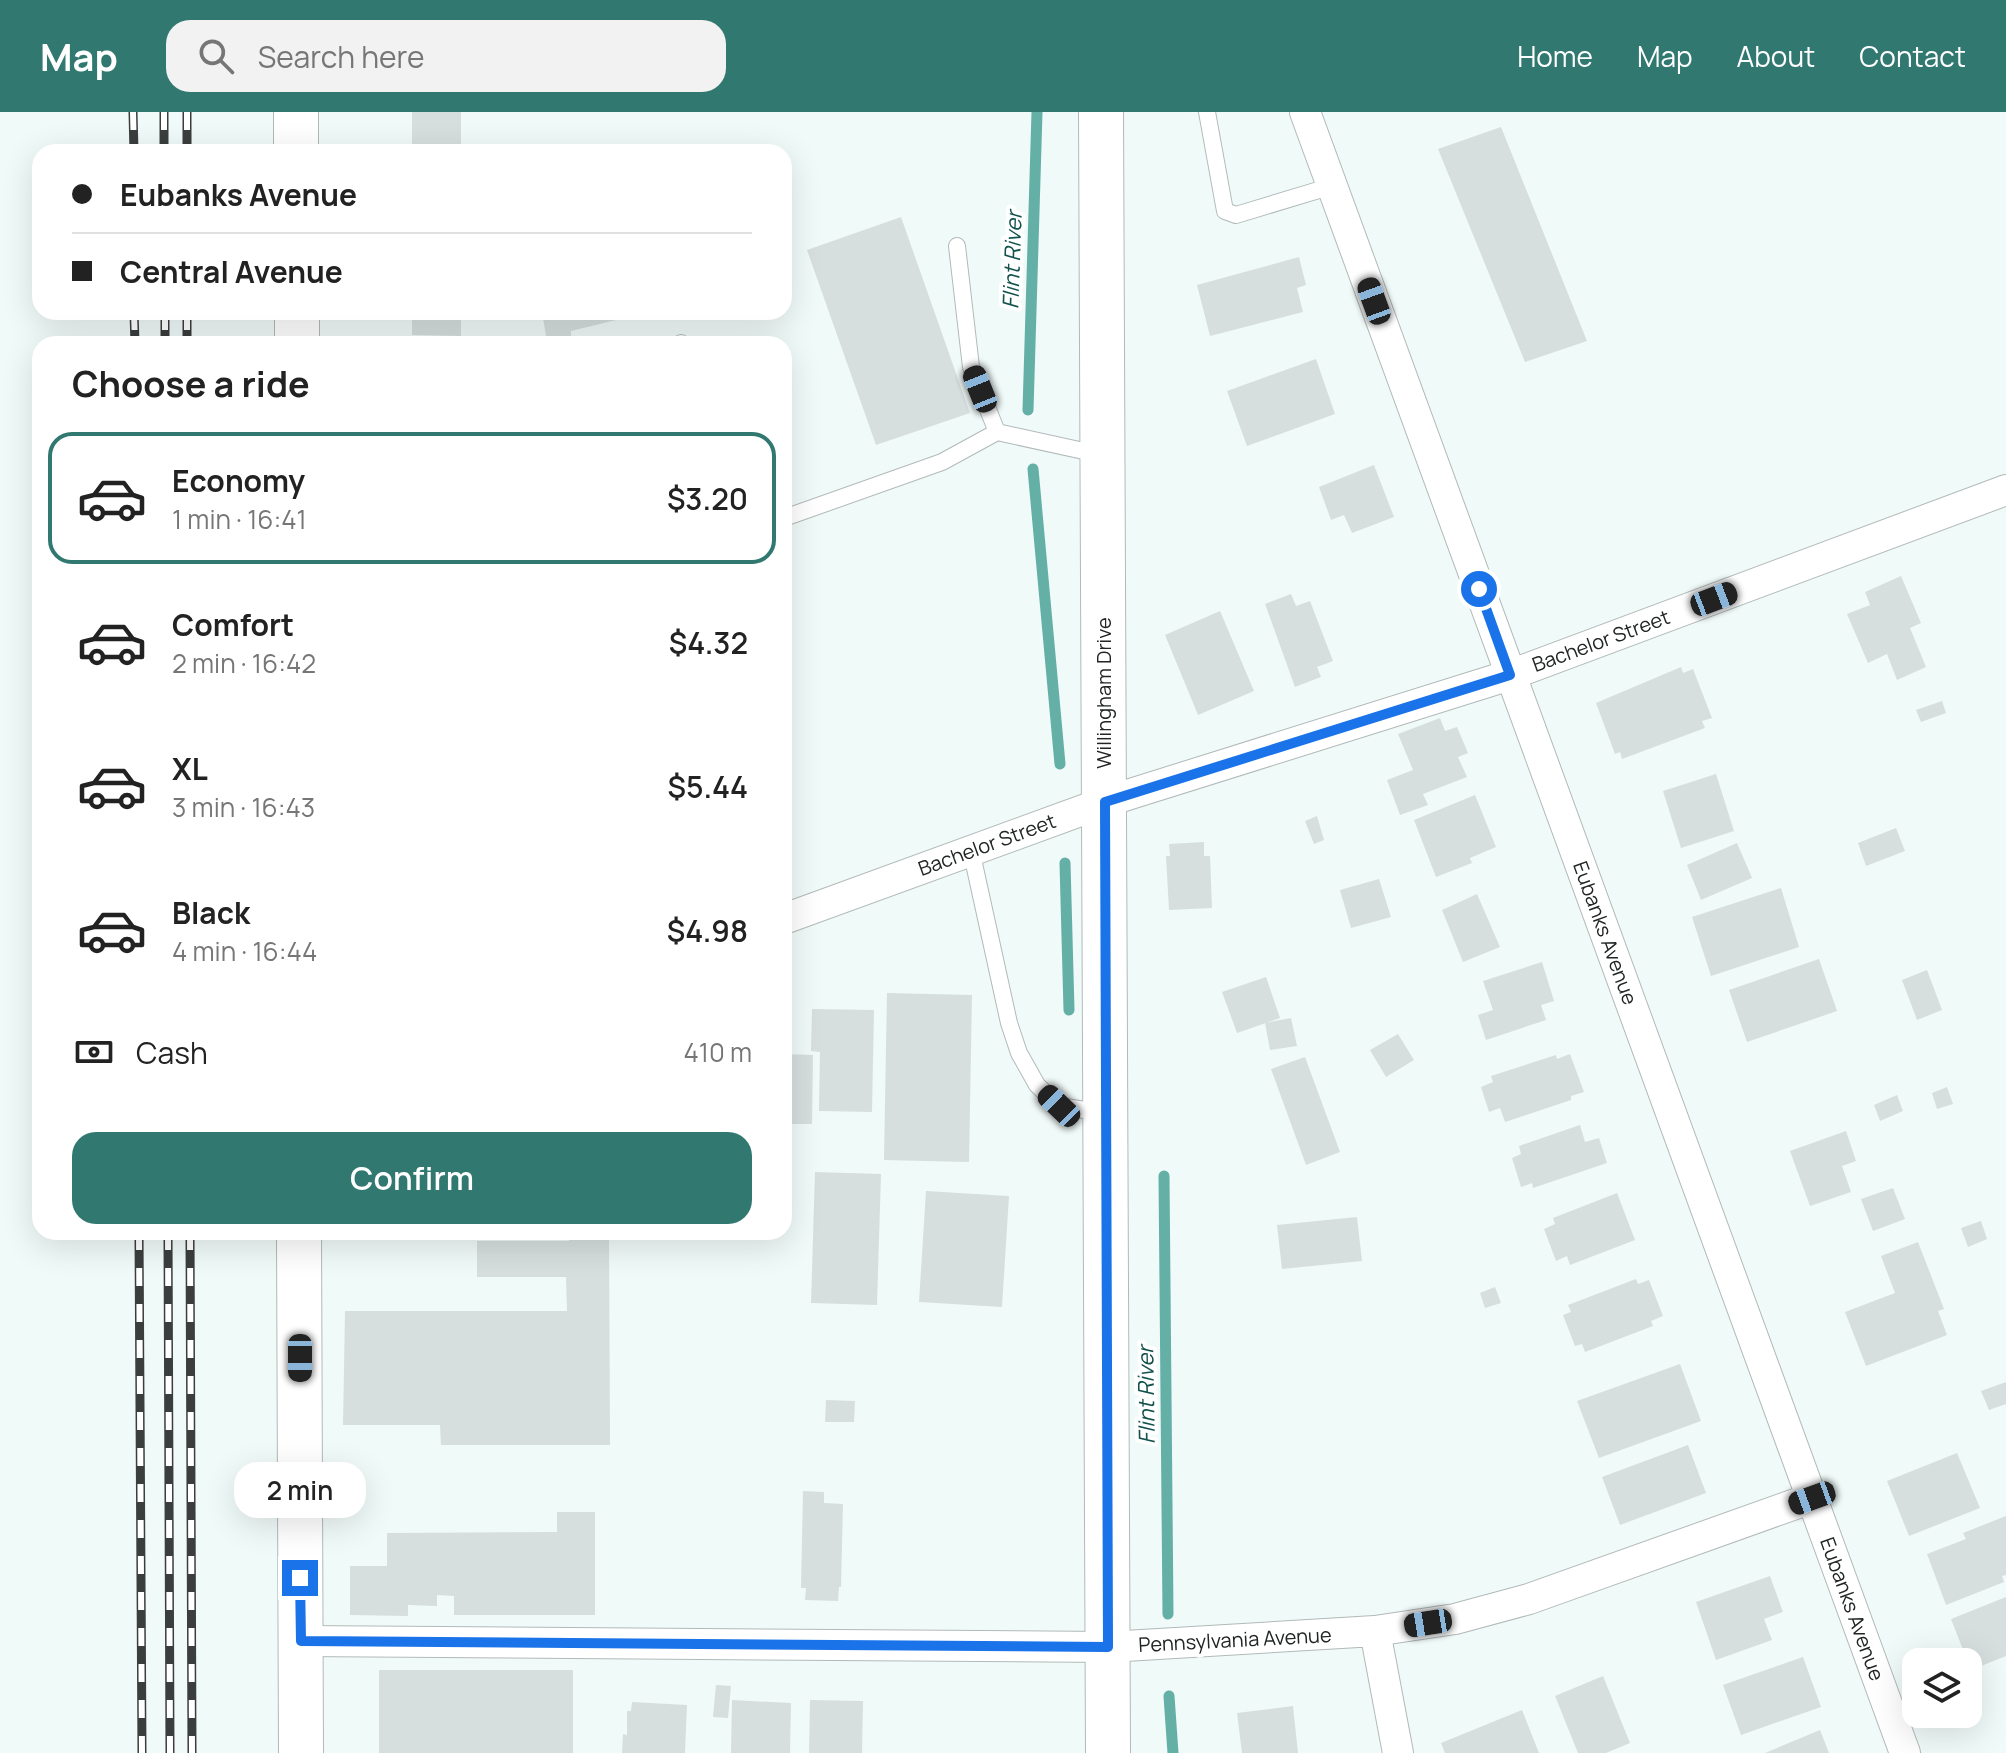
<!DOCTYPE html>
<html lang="en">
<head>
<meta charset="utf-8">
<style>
  body { margin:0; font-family:Manrope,sans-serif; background:#f2f2f2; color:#222; height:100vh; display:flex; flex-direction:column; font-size:30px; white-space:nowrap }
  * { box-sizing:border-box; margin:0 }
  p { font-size:26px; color:#767676 }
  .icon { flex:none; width:44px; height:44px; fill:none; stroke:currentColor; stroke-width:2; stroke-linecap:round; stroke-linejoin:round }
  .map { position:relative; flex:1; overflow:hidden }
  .side { position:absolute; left:32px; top:224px; width:760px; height:904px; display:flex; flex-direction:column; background:#fff; border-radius:24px; box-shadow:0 8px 32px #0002 }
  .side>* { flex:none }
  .hud { position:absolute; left:32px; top:32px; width:760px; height:176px; border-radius:24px; box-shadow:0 8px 32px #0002; display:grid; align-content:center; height:176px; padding:0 40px; background:#fff }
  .controls { position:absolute; left:1902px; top:1536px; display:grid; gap:16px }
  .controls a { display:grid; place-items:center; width:80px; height:80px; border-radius:16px; background:#fff; box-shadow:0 8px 32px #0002; font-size:40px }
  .end { position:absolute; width:36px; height:36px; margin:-18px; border:10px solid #1a73e8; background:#fff; box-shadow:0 0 0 4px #fff }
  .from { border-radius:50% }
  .bubble { position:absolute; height:56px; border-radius:24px; background:#fff; box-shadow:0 8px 32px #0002; font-size:26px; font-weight:600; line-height:56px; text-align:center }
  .car { position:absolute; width:24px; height:48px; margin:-24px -12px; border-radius:10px; box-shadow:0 0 6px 2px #0007; background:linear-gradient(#222 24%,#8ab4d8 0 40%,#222 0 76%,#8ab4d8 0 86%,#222 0) }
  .hud b { display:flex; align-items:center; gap:28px; height:76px; font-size:30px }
  .hud b+b { border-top:2px solid #e0e0e0 }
  .hud i { width:20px; height:20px; background:#222 }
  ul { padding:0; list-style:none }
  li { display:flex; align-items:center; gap:24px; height:132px; margin:0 16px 12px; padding:0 24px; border:4px solid transparent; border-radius:24px }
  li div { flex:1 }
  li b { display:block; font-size:30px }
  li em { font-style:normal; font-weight:600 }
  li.on { border-color:#307870 }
  li>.icon { width:72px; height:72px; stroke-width:1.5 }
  h2 { padding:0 40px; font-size:36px; line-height:96px }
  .pay { display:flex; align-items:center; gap:20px; height:88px; padding:0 40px; font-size:30px }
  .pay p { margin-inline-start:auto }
  .button { display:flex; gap:16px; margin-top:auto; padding:16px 40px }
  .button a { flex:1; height:92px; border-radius:24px; background:#307870; color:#fff; font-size:32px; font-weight:600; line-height:92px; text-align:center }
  header { display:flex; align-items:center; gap:48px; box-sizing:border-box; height:112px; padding:0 40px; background:#307870; color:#fff }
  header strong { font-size:38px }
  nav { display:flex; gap:44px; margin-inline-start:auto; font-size:28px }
  .search { width:560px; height:72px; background:#f2f2f2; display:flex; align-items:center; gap:20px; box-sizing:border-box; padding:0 28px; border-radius:24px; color:#767676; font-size:30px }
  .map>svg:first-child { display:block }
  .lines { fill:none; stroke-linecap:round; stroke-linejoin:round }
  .stream { stroke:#64afa6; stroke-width:11 }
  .building { fill:#d6dfde }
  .lane-casing { stroke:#b1bab9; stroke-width:18 }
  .street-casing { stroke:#b1bab9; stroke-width:32 }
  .secondary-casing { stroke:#b1bab9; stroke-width:46 }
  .lane { stroke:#fff; stroke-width:16 }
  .street { stroke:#fff; stroke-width:30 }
  .secondary { stroke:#fff; stroke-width:44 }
  .rail-casing { stroke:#3a3e3d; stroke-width:9 }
  .rail { stroke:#fff; stroke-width:6; stroke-dasharray:18; stroke-linecap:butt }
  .route { stroke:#1a73e8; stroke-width:10 }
  .labels { text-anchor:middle; stroke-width:8; stroke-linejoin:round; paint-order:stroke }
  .street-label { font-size:20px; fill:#212524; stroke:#fff }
  .water-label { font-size:22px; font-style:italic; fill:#11524c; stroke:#fff }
</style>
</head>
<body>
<header>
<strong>Map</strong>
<div class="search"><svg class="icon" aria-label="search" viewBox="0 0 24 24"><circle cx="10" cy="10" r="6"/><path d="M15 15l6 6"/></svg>Search here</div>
<nav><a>Home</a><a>Map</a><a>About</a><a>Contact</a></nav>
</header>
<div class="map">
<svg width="2006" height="1641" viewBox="0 0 2006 1641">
  <rect width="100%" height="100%" fill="#f0faf8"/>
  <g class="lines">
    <path class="stream" d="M1028,298L1037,0
      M1033,357L1060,652
      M1065,751L1069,898
      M1164,1064L1168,1502
      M1169,1584L1173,1641"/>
  </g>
  <path class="building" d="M412,0H461V40H412Z
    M1501,15L1587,229L1525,250L1438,37Z
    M901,105L970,301L876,333L807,138Z
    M1299,145L1306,173L1297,176L1303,200L1210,224L1197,173Z
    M412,200H461V224L412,223Z
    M542,200H645V201L571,219V232H521L546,224Z
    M1316,247L1335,302L1247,334L1227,279Z
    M1374,353L1394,405L1352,421L1344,403L1331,408L1319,375Z
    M1901,464L1921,511L1910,516L1926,555L1897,568L1887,542L1868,551L1847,502L1870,493L1865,480Z
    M1291,482L1296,494L1310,489L1333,549L1317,555L1321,565L1295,575L1265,492Z
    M1220,499L1254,579L1198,603L1165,523Z
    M1681,555L1683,561L1693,557L1712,606L1702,609L1705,616L1622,647L1620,640L1615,642L1596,591Z
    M1942,589L1946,601L1921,610L1916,598Z
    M1440,606L1445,619L1457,615L1468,641L1458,645L1467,665L1423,682L1428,693L1400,703L1387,668L1413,658L1398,622Z
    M1716,662L1734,719L1681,736L1663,679Z
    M1475,683L1496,735L1470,746L1472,751L1436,765L1414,708Z
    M1317,704L1324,728L1314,732L1305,709Z
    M1896,716L1905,739L1866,754L1858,731Z
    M1204,730V744H1210L1212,796L1169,798L1166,744H1170L1169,732Z
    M1737,731L1752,766L1701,788L1687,753Z
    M1379,767L1391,805L1351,816L1340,778Z
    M1781,776L1799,835L1711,864L1692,805Z
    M1477,782L1500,835L1463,850L1442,798Z
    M1819,847L1837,899L1747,930L1729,878Z
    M1542,850L1554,889L1541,893L1546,908L1486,928L1478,903L1493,898L1483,869Z
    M1927,858L1942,898L1917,908L1902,868Z
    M1266,865L1280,906L1237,921L1222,880Z
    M887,881L972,883L969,1050L884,1048Z
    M812,897L874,898L872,1000L819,999L820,940L811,939Z
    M1291,906L1297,934L1270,938L1265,911Z
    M1398,922L1414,948L1386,965L1370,938Z
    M784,942L813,943L812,1012H784Z
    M1570,942L1584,980L1571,984V988L1505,1010L1500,996L1489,1000L1481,975L1493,970L1491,964L1556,943L1557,947Z
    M1305,945L1340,1040L1306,1053L1271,957Z
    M1947,975L1953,992L1937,997L1932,981Z
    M1897,983L1903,999L1880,1009L1874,993Z
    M1580,1013L1585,1030L1599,1026L1607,1051L1533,1076L1532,1071L1521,1075L1512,1046L1521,1042L1519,1034Z
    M1846,1019L1856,1049L1842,1054L1851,1080L1810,1094L1790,1039Z
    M815,1060L881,1062L877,1193L811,1191Z
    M1893,1076L1905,1107L1873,1119L1861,1087Z
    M926,1079L1009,1084L1002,1195L919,1190Z
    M1617,1081L1635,1128L1570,1153L1567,1144L1556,1149L1544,1117L1555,1112L1553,1106Z
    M1357,1105L1362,1149L1282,1157L1277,1113Z
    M1981,1109L1987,1127L1968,1135L1961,1116Z
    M569,1120H609L610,1333H441L440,1313H343L345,1199H567L566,1165H477V1129H569Z
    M1918,1130L1944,1197L1938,1199L1947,1223L1866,1254L1845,1200L1895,1181L1881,1144Z
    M1636,1167L1638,1172L1649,1168L1663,1204L1651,1209L1653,1214L1585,1240L1582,1232L1575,1234L1563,1203L1571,1200L1568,1193Z
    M1495,1175L1501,1191L1485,1196L1480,1181Z
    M1680,1252L1701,1309L1599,1346L1577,1289Z
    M2006,1270V1292L1989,1298L1981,1279Z
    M826,1288L855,1289L854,1310H825Z
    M1688,1333L1706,1381L1620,1413L1602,1365Z
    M1957,1341L1980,1396L1909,1424L1887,1369Z
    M803,1379L824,1380V1391L843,1392L841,1475H839L838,1489L805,1488L806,1476H801Z
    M557,1400H595V1503H454V1484L437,1483V1494L408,1493V1504L350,1503V1454H387V1421L557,1420Z
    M2006,1404V1463L2002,1464L2004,1470L1946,1493L1927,1442L1966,1427L1963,1421Z
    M1770,1464L1783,1500L1764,1507L1772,1528L1716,1548L1696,1490Z
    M2006,1485V1544L1971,1558L1951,1507Z
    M1803,1545L1821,1595L1741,1623L1723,1573Z
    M379,1558H573V1641H379Z
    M1603,1564L1630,1631L1606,1641H1578L1555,1584Z
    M716,1573L731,1574L728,1606L713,1605Z
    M732,1588L791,1591L790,1641H731Z
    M810,1588L863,1589L862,1641H809Z
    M632,1590L687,1593L685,1641H622L623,1622L627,1623V1599H631Z
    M1293,1594L1298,1641H1242L1237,1601Z
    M1522,1598L1539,1641H1445L1441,1631Z
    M1820,1618L1829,1641H1765Z"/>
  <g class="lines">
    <g class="lane-casing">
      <path id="lane" d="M1207,0L1225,99L1236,103L1332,74
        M957,134L971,255L997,320L1102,343
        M681,231V232
        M784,406L942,350L997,320
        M971,738L1009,911L1019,941L1037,973L1059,994L1105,1001"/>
    </g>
    <g class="street-casing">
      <path id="street" d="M1305,0L1905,1641
        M784,807L1105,690L1510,563L2006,378
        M1375,1519L1398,1641
        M301,1529L1108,1535L1375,1519L1455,1507L1529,1487L1812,1386"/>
    </g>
    <g class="secondary-casing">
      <path id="secondary" d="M296,0V40
        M1101,0L1108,1641
        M297,200V232
        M299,1120L301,1641"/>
    </g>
    <use href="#lane" class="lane"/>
    <use href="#street" class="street"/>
    <use href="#secondary" class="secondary"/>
    <g class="rail-casing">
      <path id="rail" d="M133,0L134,40
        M164,0V40
        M187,0V40
        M134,200L135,232
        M165,200V232
        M187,200V232
        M139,1120L142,1641
        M168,1120L170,1641
        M190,1120L192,1641"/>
    </g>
    <use href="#rail" class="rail"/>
  </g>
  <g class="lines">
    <path class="route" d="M300,1466L301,1529L1108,1535L1105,690L1510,563L1479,477"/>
  </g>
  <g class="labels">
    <g class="street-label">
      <text transform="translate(1601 529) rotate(-20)" y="7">Bachelor Street</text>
      <text transform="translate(1104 581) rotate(-90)" y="7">Willingham Drive</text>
      <text transform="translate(987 733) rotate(-20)" y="7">Bachelor Street</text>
      <text transform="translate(1605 821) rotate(70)" y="7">Eubanks Avenue</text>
      <text transform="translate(1852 1497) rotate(70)" y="7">Eubanks Avenue</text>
      <text transform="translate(1235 1528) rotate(-3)" y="7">Pennsylvania Avenue</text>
    </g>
    <g class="water-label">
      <text transform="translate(1012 148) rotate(-88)" y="8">Flint River</text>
      <text transform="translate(1146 1283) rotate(-91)" y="8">Flint River</text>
    </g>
  </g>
</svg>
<div class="controls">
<a><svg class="icon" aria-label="layers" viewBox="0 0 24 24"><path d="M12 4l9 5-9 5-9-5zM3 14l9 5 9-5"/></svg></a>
</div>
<i class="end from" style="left:1479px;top:477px"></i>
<i class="end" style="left:300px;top:1466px"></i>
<div class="bubble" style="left:234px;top:1350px;width:132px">2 min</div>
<i class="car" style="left:1374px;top:189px;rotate:340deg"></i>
<i class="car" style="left:980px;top:277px;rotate:338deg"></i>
<i class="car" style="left:1714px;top:487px;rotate:69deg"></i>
<i class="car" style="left:1059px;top:994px;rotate:314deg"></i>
<i class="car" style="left:300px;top:1246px;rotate:180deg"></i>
<i class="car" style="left:1812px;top:1386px;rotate:250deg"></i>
<i class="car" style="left:1428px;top:1511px;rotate:261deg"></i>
<div class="hud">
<b><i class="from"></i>Eubanks Avenue</b>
<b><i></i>Central Avenue</b>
</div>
<section class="side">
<h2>Choose a ride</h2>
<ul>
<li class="on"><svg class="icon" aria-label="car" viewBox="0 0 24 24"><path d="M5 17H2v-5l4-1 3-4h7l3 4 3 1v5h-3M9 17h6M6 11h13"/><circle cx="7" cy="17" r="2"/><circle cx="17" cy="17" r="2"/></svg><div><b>Economy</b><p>1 min · 16:41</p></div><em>$3.20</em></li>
<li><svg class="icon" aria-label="car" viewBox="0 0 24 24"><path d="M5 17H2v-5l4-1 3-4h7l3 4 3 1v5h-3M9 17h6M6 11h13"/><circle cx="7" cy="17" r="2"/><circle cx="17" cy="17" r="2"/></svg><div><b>Comfort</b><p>2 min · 16:42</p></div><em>$4.32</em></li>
<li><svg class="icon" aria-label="car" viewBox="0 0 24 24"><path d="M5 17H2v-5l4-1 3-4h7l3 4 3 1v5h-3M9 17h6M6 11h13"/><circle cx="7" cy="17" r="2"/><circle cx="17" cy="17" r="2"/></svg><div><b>XL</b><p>3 min · 16:43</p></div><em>$5.44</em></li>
<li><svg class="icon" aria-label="car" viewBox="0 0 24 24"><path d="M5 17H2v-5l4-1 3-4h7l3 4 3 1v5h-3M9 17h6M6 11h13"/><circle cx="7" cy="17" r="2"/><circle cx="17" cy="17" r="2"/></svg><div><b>Black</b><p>4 min · 16:44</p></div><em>$4.98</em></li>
</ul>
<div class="pay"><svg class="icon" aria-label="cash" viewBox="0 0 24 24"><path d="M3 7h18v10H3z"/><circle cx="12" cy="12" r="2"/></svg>Cash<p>410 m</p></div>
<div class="button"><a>Confirm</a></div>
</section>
</div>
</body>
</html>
